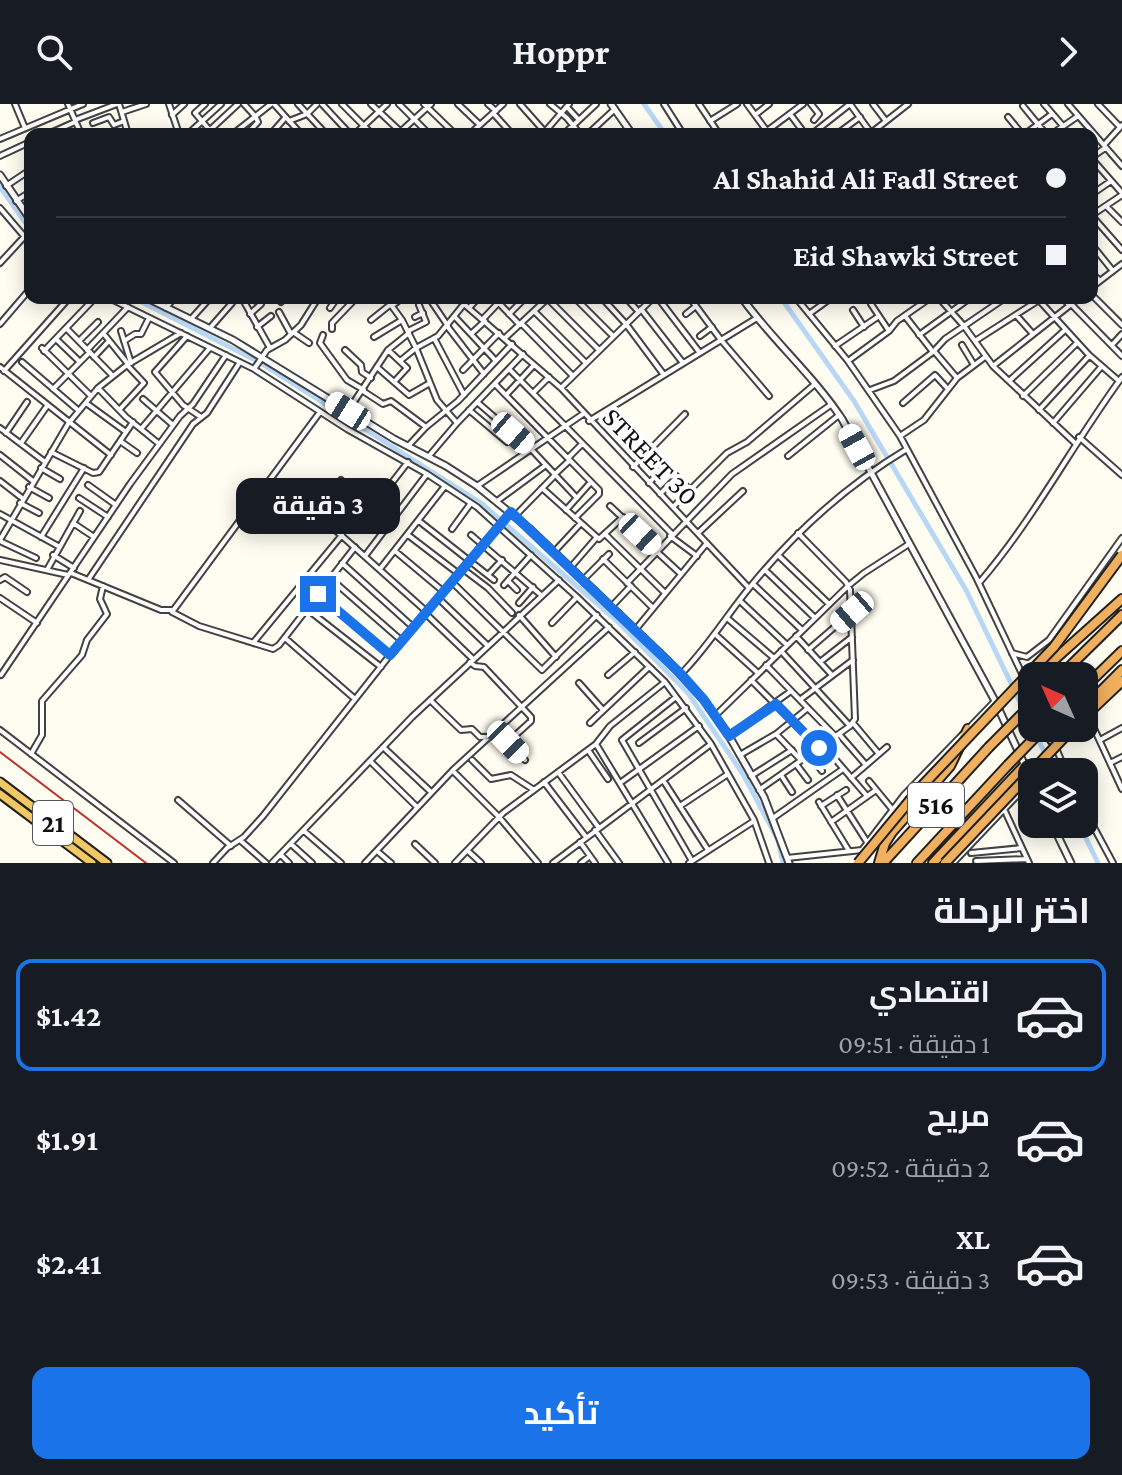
<!DOCTYPE html>
<html lang="ar">
<head>
<meta charset="utf-8">
<style>
  body { margin:0; font-family:"Crimson Pro",Cairo,serif; background:#20242c; color:#f1f3f6; direction:rtl; height:100vh; display:flex; flex-direction:column; font-size:30px; white-space:nowrap }
  * { box-sizing:border-box; margin:0 }
  p { font-size:26px; color:#9ea1a6 }
  .icon { flex:none; width:44px; height:44px; fill:none; stroke:currentColor; stroke-width:2; stroke-linecap:round; stroke-linejoin:round }
  .map { position:relative; height:759px; overflow:hidden; direction:ltr }
  .side { display:flex; flex-direction:column; background:#171b24; flex:1 }
  .side>* { flex:none }
  .hud { position:absolute; left:24px; top:24px; width:1074px; height:176px; border-radius:16px; box-shadow:0 4px 20px #0003; direction:rtl; display:grid; align-content:center; height:176px; padding:0 32px; background:#171b24 }
  .needle { width:52px; rotate:315deg }
  .fabs { position:absolute; left:1018px; top:558px; display:grid; gap:16px }
  .fabs a { display:grid; place-items:center; width:80px; height:80px; border-radius:16px; background:#171b24; box-shadow:0 4px 20px #0003; font-size:40px }
  .end { position:absolute; width:36px; height:36px; margin:-18px; border:10px solid #1a73e8; background:#fff; box-shadow:0 0 0 4px #fff }
  .from { border-radius:50% }
  .bubble { position:absolute; height:56px; border-radius:16px; background:#171b24; box-shadow:0 4px 20px #0003; font-size:26px; font-weight:700; line-height:56px; text-align:center; direction:rtl }
  .car { position:absolute; width:24px; height:48px; margin:-24px -12px; border-radius:10px; box-shadow:0 0 6px 2px #0007; background:linear-gradient(#fff 24%,#345 0 40%,#fff 0 76%,#345 0 86%,#fff 0) }
  .hud b { display:flex; align-items:center; gap:28px; height:76px; font-size:30px }
  .hud b+b { border-top:2px solid #363941 }
  .hud i { width:20px; height:20px; background:#f1f3f6 }
  ul { padding:0; list-style:none }
  li { display:flex; align-items:center; gap:24px; height:112px; margin:0 16px 12px; padding:0 16px; border:4px solid transparent; border-radius:16px }
  li div { flex:1 }
  li b { display:block; font-size:30px }
  li em { font-style:normal; font-weight:700 }
  li.active { border-color:#1a73e8 }
  li>.icon { width:72px; height:72px; stroke-width:1.5 }
  h2 { padding:0 32px; font-size:36px; line-height:96px }
  .action { display:flex; gap:16px; margin-top:auto; padding:16px 32px }
  .action a { flex:1; height:92px; border-radius:16px; background:#1a73e8; color:#fff; font-size:32px; font-weight:700; line-height:92px; text-align:center }
  header { display:flex; justify-content:space-between; align-items:center; height:104px; padding:0 32px; background:#171b24; font-size:36px; font-weight:700 }
  .map>svg:first-child { display:block }
  .lines { fill:none; stroke-linecap:round; stroke-linejoin:round }
  .canal { stroke:#b8d7f5; stroke-width:5 }
  .minor-casing { stroke:#424242; stroke-width:8 }
  .tertiary-casing { stroke:#424242; stroke-width:9 }
  .trunk-casing { stroke:#202020; stroke-width:11 }
  .motorway-casing { stroke:#202020; stroke-width:12 }
  .minor { stroke:#fff; stroke-width:4 }
  .tertiary { stroke:#fff; stroke-width:5 }
  .trunk { stroke:#f2c865; stroke-width:7 }
  .motorway { stroke:#f0b05e; stroke-width:8 }
  .rail { stroke:#bc332a; stroke-width:2 }
  .motorway-bridge-casing { stroke:#202020; stroke-width:12; stroke-linecap:butt }
  .motorway-bridge { stroke:#f0b05e; stroke-width:8 }
  .route { stroke:#1a73e8; stroke-width:10 }
  .labels { text-anchor:middle; stroke-width:8; stroke-linejoin:round; paint-order:stroke }
  .shield { fill:#fff; stroke:#575757; stroke-width:2 }
  .shield-label { font-size:26px; font-weight:bold; fill:#0f0f0f }
  .street-label { font-size:28px; fill:#0f0f0f; stroke:#fff }
</style>
</head>
<body>
<header><svg class="icon" aria-label="forward" viewBox="0 0 24 24"><path d="M9 5l7 7-7 7"/></svg>Hoppr<svg class="icon" aria-label="search" viewBox="0 0 24 24"><circle cx="10" cy="10" r="6"/><path d="M15 15l6 6"/></svg></header>
<div class="map">
<svg width="1122" height="759" viewBox="0 0 1122 759">
  <rect width="100%" height="100%" fill="#fffdf2"/>
  <g class="lines">
    <path class="canal" d="M644,0L665,30
      M0,83L30,125
      M134,194L259,258L481,399L617,517L688,589L743,670L778,736L783,759
      M781,194L854,297L966,486L1032,623
      M1035,629L1054,668
      M1079,720L1098,759"/>
    <g class="minor-casing">
      <path id="minor" d="M15,0L25,24
        M68,0L81,30
        M119,0L128,30
        M169,0L179,30
        M205,0L195,9L213,30
        M244,0L255,12
        M274,0L301,30
        M298,0L326,30
        M322,0L350,30
        M342,0L372,30
        M371,0L403,30
        M399,0L429,30
        M424,0L455,30
        M458,0L480,21
        M488,0L496,7
        M520,0L544,27
        M550,0L567,14L580,30
        M664,0L683,30
        M699,0L719,30
        M747,0L769,30
        M811,0L819,10L814,16
        M873,0L886,17
        M1044,0L1063,22
        M1068,0L1122,62
        M1098,0L1120,23
        M1023,2L1046,30
        M567,3L579,16
        M122,8L146,0
        M493,9L512,30
        M790,10L805,30
        M172,11L184,0
        M755,11L769,0
        M1008,13L1022,30
        M75,16L117,0
        M289,17L307,10L317,0
        M710,17L737,0
        M93,19L109,13L114,21L124,17
        M210,26L238,0
        M871,29L908,0
        M48,30L75,18
        M188,30L221,0
        M233,30L271,0
        M247,30L258,18L255,12
        M271,30L285,14
        M355,30L387,0
        M398,30L431,0
        M470,30L503,0
        M543,30L569,0
        M564,30L596,0
        M588,30L615,5
        M763,30L803,0
        M812,30L850,0L871,29
        M837,30L860,13
        M1025,30L1052,10
        M1052,30L1078,12
        M0,35L83,0
        M1104,41L1122,21
        M0,52L30,38
        M1092,53L1105,44
        M1092,55L1122,89
        M6,82L30,66
        M1092,90L1111,77
        M16,97L30,88
        M1107,103L1122,118
        M0,104L30,139
        M1092,111L1122,91
        M1092,112L1122,146
        M1092,141L1113,167
        M0,159L24,133
        M1092,169L1099,176
        M1092,183L1122,160
        M1092,191L1122,221
        M109,194L254,265L347,325L427,370L477,403L577,493L665,578L711,640L754,716L769,759
        M242,194L270,244
        M278,194L281,198
        M386,194L402,216L416,244L437,296L457,319
        M429,194L448,222
        M457,194L561,284L749,484
        M494,194L520,221
        M575,194L613,232
        M602,194L626,220L664,271
        M626,194L638,207
        M658,194L700,249
        M690,194L721,236L769,292
        M796,194L848,257L900,332L976,473L1032,591
        M939,194L964,222L993,262L1075,339
        M1037,194L1089,251L1119,277
        M1063,194L1069,201
        M548,195L599,246
        M871,200L889,227
        M1071,200L1122,252
        M393,201L402,194
        M166,204L174,194
        M330,204L337,194
        M469,204L478,194
        M641,205L683,259
        M853,206L864,223
        M534,207L586,259
        M279,208L291,230
        M250,210L261,200L251,194
        M509,210L525,194
        M686,210L696,202
        M809,210L831,194
        M1016,211L1033,230
        M905,212L933,248
        M415,213L423,209
        M455,213L496,257
        M191,215L210,194
        M483,215L503,194
        M371,216L391,200
        M521,219L573,272
        M0,220L30,185
        M447,222L484,270
        M257,223L271,212
        M66,224L112,271
        M210,224L232,199
        M332,225V219L356,194
        M121,227L131,259
        M408,227L426,218L419,201
        M293,228L309,239
        M103,229L128,260
        M471,230L485,217
        M323,231L320,239L347,276L364,286
        M919,231L970,194
        M187,232L155,268L183,301L201,313
        M700,232L712,223
        M374,233L402,216
        M434,234L464,291
        M505,234L548,194
        M56,235L80,258
        M79,237L98,218
        M124,237L135,230H141L149,214
        M975,237L1039,196
        M962,241L974,261
        M1112,241L1122,230
        M835,242L879,212
        M42,244L91,292
        M87,246L128,203
        M345,246L361,261L362,268L371,274
        M388,246L407,264L394,278
        M44,247L92,197
        M934,247L957,274
        M94,253L109,237
        M400,257L416,244L438,232L464,200
        M848,257L889,227L897,217L930,194
        M22,258L79,307
        M993,262L1079,194
        M0,263L111,351
        M378,264L409,291L430,279
        M254,265L267,246L285,236L301,221L318,194
        M509,265L672,430
        M463,266L499,229
        M4,267L69,194
        M1009,277L1065,226
        M495,280L599,386V390L575,414
        M98,284L126,313L158,339
        M561,284L653,194
        M53,285L90,248
        M870,286L894,277L933,248L945,235L1005,194
        M363,287L383,300L391,297L426,323
        M533,289L549,273
        M506,291L534,261
        M1023,292L1077,239
        M143,295L173,321
        M477,298L531,345L577,394
        M86,299L126,328
        M903,299L935,271L947,284
        M120,305L144,279L127,261
        M469,306L507,338
        M1039,306L1089,252
        M348,307L388,246L409,229
        M320,308L172,508L199,522L273,545L279,541L355,443
        M589,317L757,214
        M1053,319L1101,263
        M0,324L45,358
        M141,325L209,245
        M6,329L27,298
        M900,332L924,316L957,274L985,253
        M1079,333L1122,371
        M120,337L137,349
        M21,339L47,302
        M409,341L426,323L458,297L512,240
        M650,345L690,386
        M51,348L93,369L99,368L133,318
        M0,351L33,377
        M429,352L457,319L523,250
        M788,352L839,311
        M568,354L582,340
        M633,363L685,310
        M41,364L60,375
        M555,370L570,356
        M0,377L22,394
        M649,379L666,361
        M88,381L116,401
        M477,382L583,310
        M29,383L49,394
        M542,384L599,435L623,413
        M660,390L677,373
        M79,394L108,413
        M497,397L546,361
        M20,399L39,409
        M305,399L427,508
        M610,402L657,446
        M373,403L408,358
        M673,403L727,349L747,338L815,280
        M566,406L591,378
        M316,409L341,376
        M0,410L58,442
        M515,412L555,371
        M419,417L494,476
        M73,419L94,433
        M452,425L471,399
        M698,429L743,387
        M798,429L846,478L850,486L855,615L850,622
        M408,431L459,470
        M471,431L541,491
        M606,431L665,489
        M670,432L697,452
        M41,433L84,364
        M0,436L68,320L98,284L127,261L181,229
        M0,437L36,454
        M395,447L444,488
        M656,447L681,470
        M554,448L581,419
        M53,451L74,464
        M365,452L427,370
        M779,452L829,500
        M603,455L653,504
        M0,456L68,471
        M342,459L414,524
        M571,463L597,433
        M380,465L445,382
        M463,465L488,484L512,509
        M47,466L80,407
        M765,466L815,514
        M71,469L161,506H171
        M488,471L502,456
        M331,475L402,537
        M584,475L609,450
        M0,476L5,473L27,488
        M88,476L193,320L207,309L240,258
        M508,477L517,486
        M452,478L542,566L597,511
        M627,479L732,370L832,300
        M979,479C1034,415 1072,341 1122,273
        M753,480L802,526
        M504,481L531,451
        M318,490L390,551
        M0,494L37,519
        M438,494L487,541
        M740,497L787,541
        M519,499L533,483
        M612,502L631,482
        M307,505L381,563
        M426,510L473,555
        M519,511L556,553
        M727,514L774,554
        M552,519L577,493
        M636,525L707,439
        M716,531L758,569
        M796,532L831,570
        M285,534L355,595
        M253,539L342,431
        M808,546L852,508
        M781,547L850,622
        M1012,549L1027,553L1049,536L1122,434
        M470,558L475,562L484,563L531,613V617L508,638
        M820,558L852,533
        M766,561L835,632
        M681,570C708,543 726,512 750,483C795,428 847,381 907,345
        M1,571L130,380L180,312L193,300L226,251
        M608,571L635,548
        M751,576L819,644
        M579,579L603,606
        M676,593L622,636L692,757
        M801,595L853,556
        M430,596L461,626L472,625L480,633L502,632L525,656
        M715,612L848,482L864,469L909,440
        M1091,618L1122,685
        M590,619L649,563
        M853,619L879,650
        M969,624L995,597
        M0,626L174,759
        M776,630L801,656
        M839,630L866,661
        M729,632L791,587
        M1100,636L1122,624
        M639,639L686,604
        M596,640L668,759
        M823,641L867,692
        M383,643L431,688
        M1056,644L1066,668
        M588,646L608,675
        M31,650L42,631V597L82,551L87,536L107,510L100,495L103,482
        M740,651L776,630L808,604
        M809,651L822,667
        M472,656L491,675L511,671L534,686
        M370,657L417,703
        M1110,659L1122,653
        M796,660L808,676
        M453,667L499,713L538,759
        M558,668L599,724
        M781,671L792,688
        M751,672L792,646
        M851,674L887,643
        M663,676L708,746
        M869,677L892,705
        M544,678L586,733
        M620,679L699,622
        M759,686L850,622
        M837,691L867,738
        M178,696L231,742
        M819,698L849,747
        M680,702L728,670
        M821,702L846,686
        M1004,705L1029,759
        M1084,705L1113,759
        M773,714L843,665
        M831,718L876,686
        M595,726L619,759
        M304,727L341,759
        M241,737L266,759
        M580,738L595,759
        M291,740L312,759
        M415,740L435,759
        M377,747L391,759
        M468,747L481,759
        M971,749L1022,744
        M281,751L289,759
        M787,754L862,746L904,691L963,630
        M976,757L1027,755
        M213,759L227,744L244,733L263,712L390,551L511,408
        M272,759L412,613L559,476
        M365,759L453,666L609,523
        M455,759L503,709L596,640L610,622L665,578
        M553,759L711,640
        M581,759L590,752
        M689,759L754,717
        M953,759L1032,676"/>
    </g>
    <g class="tertiary-casing">
      <path id="tertiary" d="M611,0L632,30
        M0,71L30,115
        M147,194L233,236L394,335L446,362L477,382L530,425L665,554L704,596L729,632L764,693L789,759
        M742,194C773,237 813,271 842,315L995,597L1032,677
        M1052,720L1071,759"/>
    </g>
    <g class="trunk-casing">
      <path id="trunk" d="M0,678L107,759
        M0,690L92,759"/>
    </g>
    <g class="motorway-casing">
      <path id="motorway" d="M1036,572L1122,495
        M1060,572L1122,511
        M1084,584L1122,547
        M1084,604L1122,566
        M1084,613L1122,577
        M1052,636L1064,624
        M879,759L885,739L892,728L950,662L968,625
        M883,759L989,643
        M917,759L1008,661
        M933,759L1025,661"/>
    </g>
    <use href="#minor" class="minor"/>
    <use href="#tertiary" class="tertiary"/>
    <use href="#trunk" class="trunk"/>
    <use href="#motorway" class="motorway"/>
    <path class="rail" d="M0,648L146,759"/>
    <g class="motorway-bridge-casing">
      <path id="motorway-bridge" d="M989,643L1032,600
        M1008,661L1044,624
        M858,759L921,683L1054,543L1122,451
        M945,759L1073,624"/>
    </g>
    <use href="#motorway-bridge" class="motorway-bridge"/>
  </g>
  <g class="lines">
    <path class="route" d="M318,490L390,551L511,408L681,570L704,596L729,632L776,600L819,644"/>
  </g>
  <g class="labels">
    <g class="shield">
      <rect x="908" y="679" width="56" height="44" rx="6"/>
      <rect x="33" y="697" width="40" height="44" rx="6"/>
    </g>
    <g class="shield-label">
      <text x="936" y="710">516</text>
      <text x="53" y="728">21</text>
    </g>
    <g class="street-label">
      <text transform="translate(651 352) rotate(46)" y="10">STREET 30</text>
    </g>
  </g>
</svg>
<div class="fabs">
<a><svg class="needle" viewBox="-14 -14 28 28"><path d="M0-13l5 13h-10z" fill="#e53935"/><path d="M0 13l5-13h-10z" fill="#9ea1a6"/></svg></a>
<a><svg class="icon" aria-label="layers" viewBox="0 0 24 24"><path d="M12 4l9 5-9 5-9-5zM3 14l9 5 9-5"/></svg></a>
</div>
<i class="end from" style="left:819px;top:644px"></i>
<i class="end" style="left:318px;top:490px"></i>
<div class="bubble" style="left:236px;top:374px;width:164px">3 دقيقة</div>
<i class="car" style="left:348px;top:307px;rotate:302deg"></i>
<i class="car" style="left:513px;top:329px;rotate:131deg"></i>
<i class="car" style="left:857px;top:343px;rotate:331deg"></i>
<i class="car" style="left:640px;top:430px;rotate:133deg"></i>
<i class="car" style="left:852px;top:508px;rotate:229deg"></i>
<i class="car" style="left:508px;top:638px;rotate:136deg"></i>
<div class="hud">
<b><i class="from"></i>Al Shahid Ali Fadl Street</b>
<b><i></i>Eid Shawki Street</b>
</div>
</div>
<section class="side">
<h2>اختر الرحلة</h2>
<ul>
<li class="active"><svg class="icon" aria-label="car" viewBox="0 0 24 24"><path d="M5 17H2v-5l4-1 3-4h7l3 4 3 1v5h-3M9 17h6M6 11h13"/><circle cx="7" cy="17" r="2"/><circle cx="17" cy="17" r="2"/></svg><div><b>اقتصادي</b><p>1 دقيقة · 09:51</p></div><em>$1.42</em></li>
<li><svg class="icon" aria-label="car" viewBox="0 0 24 24"><path d="M5 17H2v-5l4-1 3-4h7l3 4 3 1v5h-3M9 17h6M6 11h13"/><circle cx="7" cy="17" r="2"/><circle cx="17" cy="17" r="2"/></svg><div><b>مريح</b><p>2 دقيقة · 09:52</p></div><em>$1.91</em></li>
<li><svg class="icon" aria-label="car" viewBox="0 0 24 24"><path d="M5 17H2v-5l4-1 3-4h7l3 4 3 1v5h-3M9 17h6M6 11h13"/><circle cx="7" cy="17" r="2"/><circle cx="17" cy="17" r="2"/></svg><div><b>XL</b><p>3 دقيقة · 09:53</p></div><em>$2.41</em></li>
</ul>
<div class="action"><a>تأكيد</a></div>
</section>
</body>
</html>
